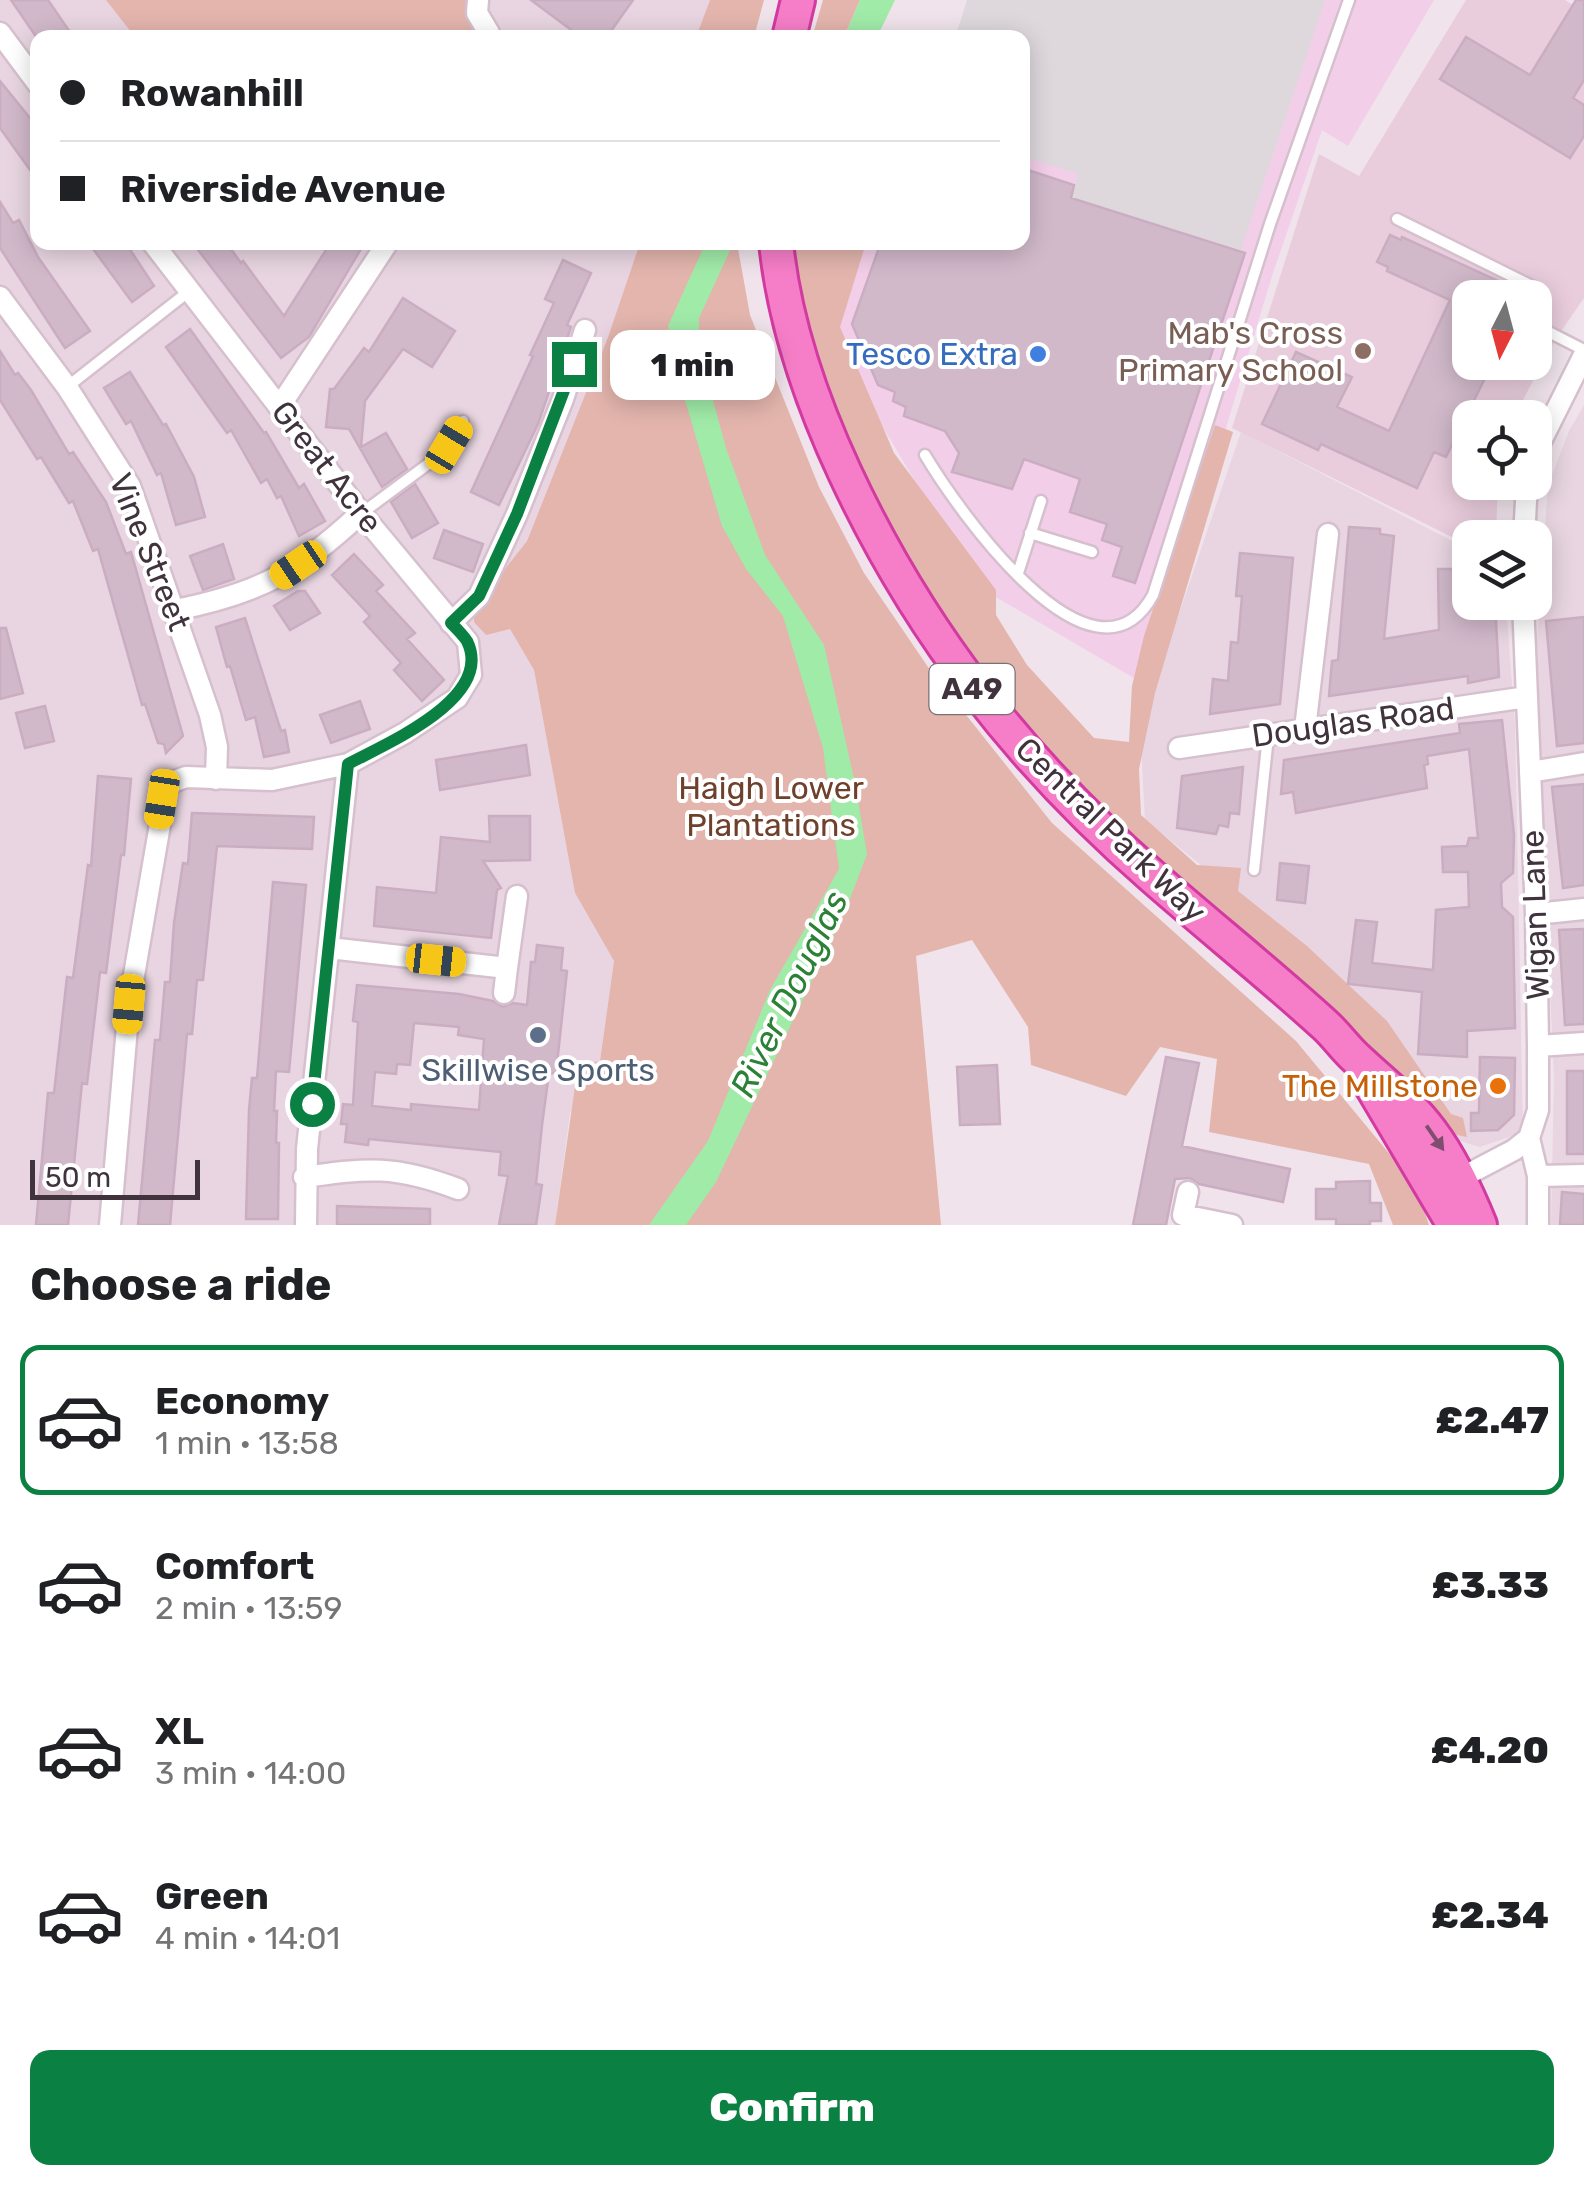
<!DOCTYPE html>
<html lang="en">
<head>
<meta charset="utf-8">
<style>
  body { margin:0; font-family:Rubik,sans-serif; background:#f2f2f2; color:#202124; height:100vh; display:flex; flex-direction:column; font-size:38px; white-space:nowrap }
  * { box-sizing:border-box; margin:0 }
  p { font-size:32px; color:#757577 }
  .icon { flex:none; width:55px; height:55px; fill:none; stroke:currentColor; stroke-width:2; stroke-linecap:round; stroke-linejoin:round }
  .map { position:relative; height:1225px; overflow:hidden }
  .side { display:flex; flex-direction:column; background:#fff; flex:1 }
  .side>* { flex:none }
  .top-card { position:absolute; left:30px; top:30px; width:1000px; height:220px; border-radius:20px; box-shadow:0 5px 25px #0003; display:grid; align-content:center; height:220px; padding:0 30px; background:#fff }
  .needle { width:65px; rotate:186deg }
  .tools { position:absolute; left:1452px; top:280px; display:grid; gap:20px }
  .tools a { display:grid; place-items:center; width:100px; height:100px; border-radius:20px; background:#fff; box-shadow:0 5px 25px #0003; font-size:50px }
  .scale { position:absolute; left:30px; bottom:25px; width:170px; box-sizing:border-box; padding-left:10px; border:5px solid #41333d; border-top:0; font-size:28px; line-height:35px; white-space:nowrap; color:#41333d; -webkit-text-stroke:8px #fff; paint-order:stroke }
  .end { position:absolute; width:45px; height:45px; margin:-22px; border:12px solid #0b8043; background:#fff; box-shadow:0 0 0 5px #fff }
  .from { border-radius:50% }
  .bubble { position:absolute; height:70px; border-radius:20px; background:#fff; box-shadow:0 5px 25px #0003; font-size:32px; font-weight:800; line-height:70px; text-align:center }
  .car { position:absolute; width:30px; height:60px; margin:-30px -15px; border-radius:12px; box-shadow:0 0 8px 2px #0007; background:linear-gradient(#f5c518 24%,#345 0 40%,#f5c518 0 76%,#345 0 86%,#f5c518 0) }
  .top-card b { display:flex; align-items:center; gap:35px; height:95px; font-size:38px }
  .top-card b+b { border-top:2px solid #e0e0e0 }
  .top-card i { width:25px; height:25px; background:#202124 }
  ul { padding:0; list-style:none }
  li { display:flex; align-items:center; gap:30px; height:150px; margin:0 20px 15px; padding:0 10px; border:5px solid transparent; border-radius:20px }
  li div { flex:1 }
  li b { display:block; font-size:38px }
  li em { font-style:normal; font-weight:800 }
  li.current { border-color:#0b8043 }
  li>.icon { width:90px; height:90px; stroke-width:1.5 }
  h2 { padding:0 30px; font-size:45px; line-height:120px }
  .action { display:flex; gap:20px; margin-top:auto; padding:20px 30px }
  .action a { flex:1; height:115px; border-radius:20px; background:#0b8043; color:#fff; font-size:40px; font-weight:800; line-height:115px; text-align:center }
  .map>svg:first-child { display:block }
  .residential { fill:#e8d5e1 }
  .commercial { fill:#f2cee8 }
  .education { fill:#e9cddd; fill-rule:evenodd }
  .green { fill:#e3b5ad }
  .parking { fill:#ded8dc }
  .water { fill:#a1eba9 }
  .building { fill:#d1b9ca; stroke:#cbadc2; stroke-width:2.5; fill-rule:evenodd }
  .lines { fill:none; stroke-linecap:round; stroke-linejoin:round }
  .service-casing { stroke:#d6c0ce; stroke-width:15 }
  .minor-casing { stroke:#d6c0ce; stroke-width:25 }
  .trunk-casing { stroke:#d33aa1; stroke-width:38 }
  .service { stroke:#fff; stroke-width:10 }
  .minor { stroke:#fff; stroke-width:20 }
  .trunk { stroke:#f67ec8; stroke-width:32 }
  .oneway { fill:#804d6e }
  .route { stroke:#0b8043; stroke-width:12 }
  .education-dot { fill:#8d6e63; stroke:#fff; stroke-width:4 }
  .shop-dot { fill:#3f7fe0; stroke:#fff; stroke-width:4 }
  .service-dot { fill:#5c6f8a; stroke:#fff; stroke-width:4 }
  .food-dot { fill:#e8710a; stroke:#fff; stroke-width:4 }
  .labels { text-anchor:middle; stroke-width:8; stroke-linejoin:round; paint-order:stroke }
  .shield { fill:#fff; stroke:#7a7077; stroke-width:2.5 }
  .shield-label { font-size:30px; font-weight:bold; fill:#41333d }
  .education-label { font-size:32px; fill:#785e54; stroke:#fff; text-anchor:end }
  .shop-label { font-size:32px; fill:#366cbe; stroke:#fff; text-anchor:end }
  .street-label { font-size:32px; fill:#41333d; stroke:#fff }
  .park-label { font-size:32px; fill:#6f402b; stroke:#fff }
  .service-label { font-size:32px; fill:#4e5e75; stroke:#fff }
  .food-label { font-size:32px; fill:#c56008; stroke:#fff; text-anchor:end }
  .water-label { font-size:35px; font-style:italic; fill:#2b8135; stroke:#fff }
</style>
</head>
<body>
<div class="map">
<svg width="1584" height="1225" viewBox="0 0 1584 1225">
  <rect width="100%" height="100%" fill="#f0e3eb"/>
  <path class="residential" d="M0,0H710L696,37L38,38V242L640,243L608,337L527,541L474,608L510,628L534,670L575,893L614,961L600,1061L570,1113L555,1225H0Z
    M1584,405V1225H1551L1554,1076L1535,670L1548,485L1569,431Z
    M1241,432L1460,545L1470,547V602L1506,603L1515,725L1523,1132L1480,1147L1460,1141L1303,947L1145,820L1140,728Z"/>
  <path class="commercial" d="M967,0H1434L1348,146L1322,130L1272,276L1211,477L1139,681L977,586L854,378L821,270L825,243L1022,242V38Z"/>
  <path class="education" d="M1466,0H1565L1584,12V298L1555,340L1524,398L1517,417L1470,418V482L1498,483L1496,537L1470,538V543L1460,541L1232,428L1319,154L1359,176ZM1470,298H1535V362H1470Z"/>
  <path class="green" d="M106,0H466L471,19L485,37H135Z
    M710,0H764L754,37H696Z
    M823,0H860L844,37L812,38Z
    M640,243H737L750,315L819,487L864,573L928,667L1052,823L1296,1041L1416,1186L1429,1225H1393L1369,1164L1209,1132L1217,1059L1160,1047L1126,1096L1031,1065L1028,1027L972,940L916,956L941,1225H555L578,1066L600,1061L614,961L575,893L534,670L510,629L486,635L474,622V608L527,541L608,337Z
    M791,243H866L840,327L894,453L996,590V615L1027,665L1094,738L1129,742L1132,686L1144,636L1215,425L1233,432L1155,693L1139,769L1141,815L1197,865L1241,868L1238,891L1307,946L1387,1021L1451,1114L1463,1118L1467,1137L1443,1132L1186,892L1045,753L981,674L929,601L843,441L795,306Z"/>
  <path class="parking" d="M967,0H1325L1240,252L1071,198L1078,174L1023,156L1022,38H955Z"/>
  <path class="water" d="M860,0H895L877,37H844Z
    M706,242L723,243L731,248L699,318V349L726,448L765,555L824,645L855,783L867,854L846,909L716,1182L686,1225H649L708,1141L770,990L839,869L823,748L783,616L746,569L722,526L685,400L668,326Z"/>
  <path class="building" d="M11,0H48L74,38H37Z
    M531,0H633L606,38H582Z
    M1576,0H1584V80L1573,98L1584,105V136L1570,158L1440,79L1466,37L1530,75Z
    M0,81L38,128V181L0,128Z
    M1022,168L1074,185L1071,198L1245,253L1135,583L1113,576L1122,547L1102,540L1107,524L1070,512L1080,479L1024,459L1012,489L952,472L959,453L945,431L904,416L906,407L893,401L895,392L878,385L852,324L881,242H1022Z
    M0,202L13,223L19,220L38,257L90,331L65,348L0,248Z
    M1390,235L1401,240L1402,237L1529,295L1527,298H1470V362H1493L1446,457L1434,452L1417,488L1321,444L1318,450L1262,424L1296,352L1352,377L1337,407L1389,431L1450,300L1387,271L1388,267L1377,262Z
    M88,242H125L154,286L132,302Z
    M192,242H226L241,263L243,261L284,316L331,242H365L309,337L281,358Z
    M563,260L591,273L567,325L571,327L538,424L499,505L471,492L533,356L530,355L554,303L545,299Z
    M403,298L455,331L432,367L403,349L365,401L361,447L386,433L407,469L382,487L349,429L326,427L330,389H334L364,348L369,352Z
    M190,329L264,433L266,432L299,488L304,484L325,521L299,536L281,496L277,498L267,479L261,483L231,430L227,433L166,347Z
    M0,351L15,375L18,373L31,390L69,454L73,452L106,502L126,554L131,552L183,736L166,753L164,744L158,743L145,704L142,705L98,549L93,551L73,501L69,503L41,457L37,459L0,400Z
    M130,372L163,425L166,424L194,477L205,517L176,525L161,473L157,475L131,421L126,424L104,388Z
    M415,484L438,523L412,538L391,502Z
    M1349,527L1380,529V534L1394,536L1384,639L1439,630L1438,569H1470V602H1495L1499,677L1468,683V676L1329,696L1332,661L1338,660Z
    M444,530L483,544L473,572L434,558Z
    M223,544L234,579L203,590L190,556Z
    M1240,553L1293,558L1280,704L1210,714L1213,679L1228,681L1231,642L1238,643L1242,596H1236Z
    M354,554L383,585L376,591L415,633L407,639L444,680L422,701L394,670L401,663L364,622L370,616L332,575Z
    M298,591H305L320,613L290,630L274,606Z
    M1584,617V743L1557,746L1546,621Z
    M245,618L281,731L285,730L289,752L264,757L255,717L246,720L230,666L227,667L216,627Z
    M0,628H6L23,693L0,699Z
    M360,701L370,729L331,743L320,715Z
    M45,706L54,741L25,748L16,713Z
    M1502,720L1514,835L1513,873L1501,883L1502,907L1513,917L1515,1028L1467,1031V1057L1418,1054L1422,992L1348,984L1356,920L1377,922L1372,963L1433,970L1436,910L1469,907L1468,872H1443L1442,847L1467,846L1469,838H1478L1469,749L1427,756L1428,764L1424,765L1427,788L1296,813L1293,792L1281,794L1284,760L1460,733L1459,724Z
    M526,745L530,775L440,790L436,760Z
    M1243,767L1239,814L1230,813L1228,827L1219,825L1216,834L1177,828L1182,776Z
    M98,776L131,779L124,855H121L106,973L100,972L87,1084L82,1083L68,1225H36L48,1093H54L67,977L73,978L88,865L91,866Z
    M1584,784V885L1563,888L1552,787Z
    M192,813L314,817L312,849L217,846L203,980H197L192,1034H187L170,1225H138L155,1040H160L165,982H170L174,923L183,863L188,864Z
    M489,816H530V860L483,861L501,888L497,890L491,938L374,926L377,887L436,893L441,837L490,842Z
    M1280,863L1309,866L1305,903L1277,900Z
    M273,882L306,885L289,1072L276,1071L274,1111H277L276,1143H279L278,1219H246L249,1110L252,1078H257Z
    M1584,929V1024L1565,1025L1559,930Z
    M537,945L563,948L561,970L567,971L556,1073H549L542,1125L536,1184L542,1185L536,1225H499L508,1176L499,1175L501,1152L369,1139L368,1145L345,1142L347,1124H341L343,1104L353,1105L358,1022L353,1021L357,985L459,994L493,1001L503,1007L513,1003L527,1005L531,962H535ZM414,1023L459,1027L458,1035L484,1039L479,1110L411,1104V1110L372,1106L375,1072L396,1074L397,1064L410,1065Z
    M1166,1057L1199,1063L1182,1146L1290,1169L1283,1202L1199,1184L1190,1178L1175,1179L1166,1225H1133Z
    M1480,1057L1515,1058L1514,1115L1498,1130L1471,1131V1113H1479Z
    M997,1065L1000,1124L960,1125L957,1067Z
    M1567,1071H1584V1154H1567Z
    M1370,1181V1203H1381V1221H1370V1225H1336V1219H1316V1189H1336V1182Z
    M1562,1192L1584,1194V1225H1560Z
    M337,1206L430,1209V1225H337Z"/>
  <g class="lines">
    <g class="service-casing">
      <path id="service" d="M1397,219L1540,290L1535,302
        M1535,325L1584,350
        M67,387L188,292
        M925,455C956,507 1093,704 1153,595L1270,224L1349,0
        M362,513L439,456L463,421
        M1030,533L1092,552
        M1018,573L1041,501
        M1254,870L1268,736"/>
    </g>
    <g class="minor-casing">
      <path id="minor" d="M478,0L477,13L489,33
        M0,33L38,84
        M0,297L67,387L130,486L210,715L217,747L216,779
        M280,406L388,242
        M1535,453L1584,355
        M1524,538L1527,482
        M1523,602L1536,914L1538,1046V1110L1529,1138L1538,1176V1225
        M175,610C261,593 297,572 361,513
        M451,623L479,596L517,514L563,399L585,330
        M1305,729L1328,534
        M1179,748L1527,697
        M1530,772L1584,763
        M1536,914L1584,909
        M329,948L507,968L517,896
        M504,993L507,968
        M1538,1046L1584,1043
        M1538,1176L1584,1175
        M304,1177C368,1168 395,1165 458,1189
        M1453,1182L1514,1150L1529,1138
        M1188,1192L1183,1215L1232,1225
        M110,1225L129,1004L167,784L186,777L272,780L348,764L405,733L457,698L471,675L468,642L361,513L152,242
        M306,1225L307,1149L348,764"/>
    </g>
    <g class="trunk-casing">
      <path id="trunk" d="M789,38L798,0
        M776,242C784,323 811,400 845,473C919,632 1021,762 1153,877C1210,927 1269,974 1325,1025C1336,1035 1345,1048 1356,1058C1381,1082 1410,1103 1431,1132C1452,1160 1467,1193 1480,1225
        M1371,1085L1454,1225"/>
    </g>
    <use href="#service" class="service"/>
    <use href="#minor" class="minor"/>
    <use href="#trunk" class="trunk"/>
  </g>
  <defs><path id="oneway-solid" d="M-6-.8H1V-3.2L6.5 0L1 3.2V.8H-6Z" transform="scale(2.5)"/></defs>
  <use class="oneway" href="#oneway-solid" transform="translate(1435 1138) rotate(55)"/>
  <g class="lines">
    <path class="route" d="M312,1104L348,764C387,743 495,698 467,641C463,635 456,628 451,623L479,596L517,514L574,364"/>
  </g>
  <circle class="education-dot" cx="1363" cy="351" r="10"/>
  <circle class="shop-dot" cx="1038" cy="354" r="10"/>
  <circle class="service-dot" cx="538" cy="1035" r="10"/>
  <circle class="food-dot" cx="1498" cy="1086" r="10"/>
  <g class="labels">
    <rect class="shield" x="929.5" y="664" width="85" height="50" rx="8"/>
    <g class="shield-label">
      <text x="972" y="699">A49</text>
    </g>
    <g class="education-label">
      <text x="1343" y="344">Mab's Cross<tspan x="1343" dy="37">Primary School</tspan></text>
    </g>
    <g class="shop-label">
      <text x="1018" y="365">Tesco Extra</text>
    </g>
    <g class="street-label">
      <text transform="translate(327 467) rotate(52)" y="11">Great Acre</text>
      <text transform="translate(150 552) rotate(68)" y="11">Vine Street</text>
      <text transform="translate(1353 722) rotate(-8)" y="11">Douglas Road</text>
      <text transform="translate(1111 830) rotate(44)" y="11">Central Park Way</text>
      <text transform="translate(1535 915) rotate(-92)" y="11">Wigan Lane</text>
    </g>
    <g class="park-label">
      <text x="771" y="799">Haigh Lower<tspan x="771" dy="37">Plantations</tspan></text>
    </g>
    <g class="service-label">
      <text x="538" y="1081">Skillwise Sports</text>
    </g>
    <g class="food-label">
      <text x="1478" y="1097">The Millstone</text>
    </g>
    <g class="water-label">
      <text transform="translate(789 994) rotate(-64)" y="12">River Douglas</text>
    </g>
  </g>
</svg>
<div class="tools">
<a><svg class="needle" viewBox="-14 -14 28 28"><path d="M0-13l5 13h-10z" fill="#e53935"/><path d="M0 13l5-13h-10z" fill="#757577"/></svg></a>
<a><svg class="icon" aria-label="locate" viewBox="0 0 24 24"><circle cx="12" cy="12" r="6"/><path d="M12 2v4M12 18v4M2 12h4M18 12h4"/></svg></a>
<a><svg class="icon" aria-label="layers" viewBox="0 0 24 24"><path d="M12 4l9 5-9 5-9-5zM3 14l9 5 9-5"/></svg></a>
</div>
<div class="scale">50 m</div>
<i class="end from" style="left:312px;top:1104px"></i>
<i class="end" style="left:574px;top:364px"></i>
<div class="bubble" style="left:610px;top:330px;width:165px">1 min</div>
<i class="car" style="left:449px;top:445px;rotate:31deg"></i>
<i class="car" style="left:298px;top:565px;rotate:236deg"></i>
<i class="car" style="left:162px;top:799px;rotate:189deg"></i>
<i class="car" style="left:436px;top:960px;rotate:96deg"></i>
<i class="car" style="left:129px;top:1004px;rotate:185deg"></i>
<div class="top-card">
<b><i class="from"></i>Rowanhill</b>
<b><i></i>Riverside Avenue</b>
</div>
</div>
<section class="side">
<h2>Choose a ride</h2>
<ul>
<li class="current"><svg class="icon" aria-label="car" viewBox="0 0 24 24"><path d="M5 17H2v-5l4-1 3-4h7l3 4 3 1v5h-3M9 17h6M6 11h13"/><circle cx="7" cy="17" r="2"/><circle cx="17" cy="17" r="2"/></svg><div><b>Economy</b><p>1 min · 13:58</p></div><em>£2.47</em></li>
<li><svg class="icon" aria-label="car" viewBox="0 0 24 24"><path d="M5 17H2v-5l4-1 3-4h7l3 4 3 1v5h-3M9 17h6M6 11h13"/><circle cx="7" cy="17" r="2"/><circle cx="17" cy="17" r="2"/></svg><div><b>Comfort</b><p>2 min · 13:59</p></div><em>£3.33</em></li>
<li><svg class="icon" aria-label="car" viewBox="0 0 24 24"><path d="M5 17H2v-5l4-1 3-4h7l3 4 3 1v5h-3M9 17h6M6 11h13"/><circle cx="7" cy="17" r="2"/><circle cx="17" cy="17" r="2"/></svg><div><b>XL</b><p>3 min · 14:00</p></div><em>£4.20</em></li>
<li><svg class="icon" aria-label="car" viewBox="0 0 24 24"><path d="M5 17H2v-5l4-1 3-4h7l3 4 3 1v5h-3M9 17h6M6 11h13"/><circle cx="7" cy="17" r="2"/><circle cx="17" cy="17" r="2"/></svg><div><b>Green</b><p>4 min · 14:01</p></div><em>£2.34</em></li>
</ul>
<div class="action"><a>Confirm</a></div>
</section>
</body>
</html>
